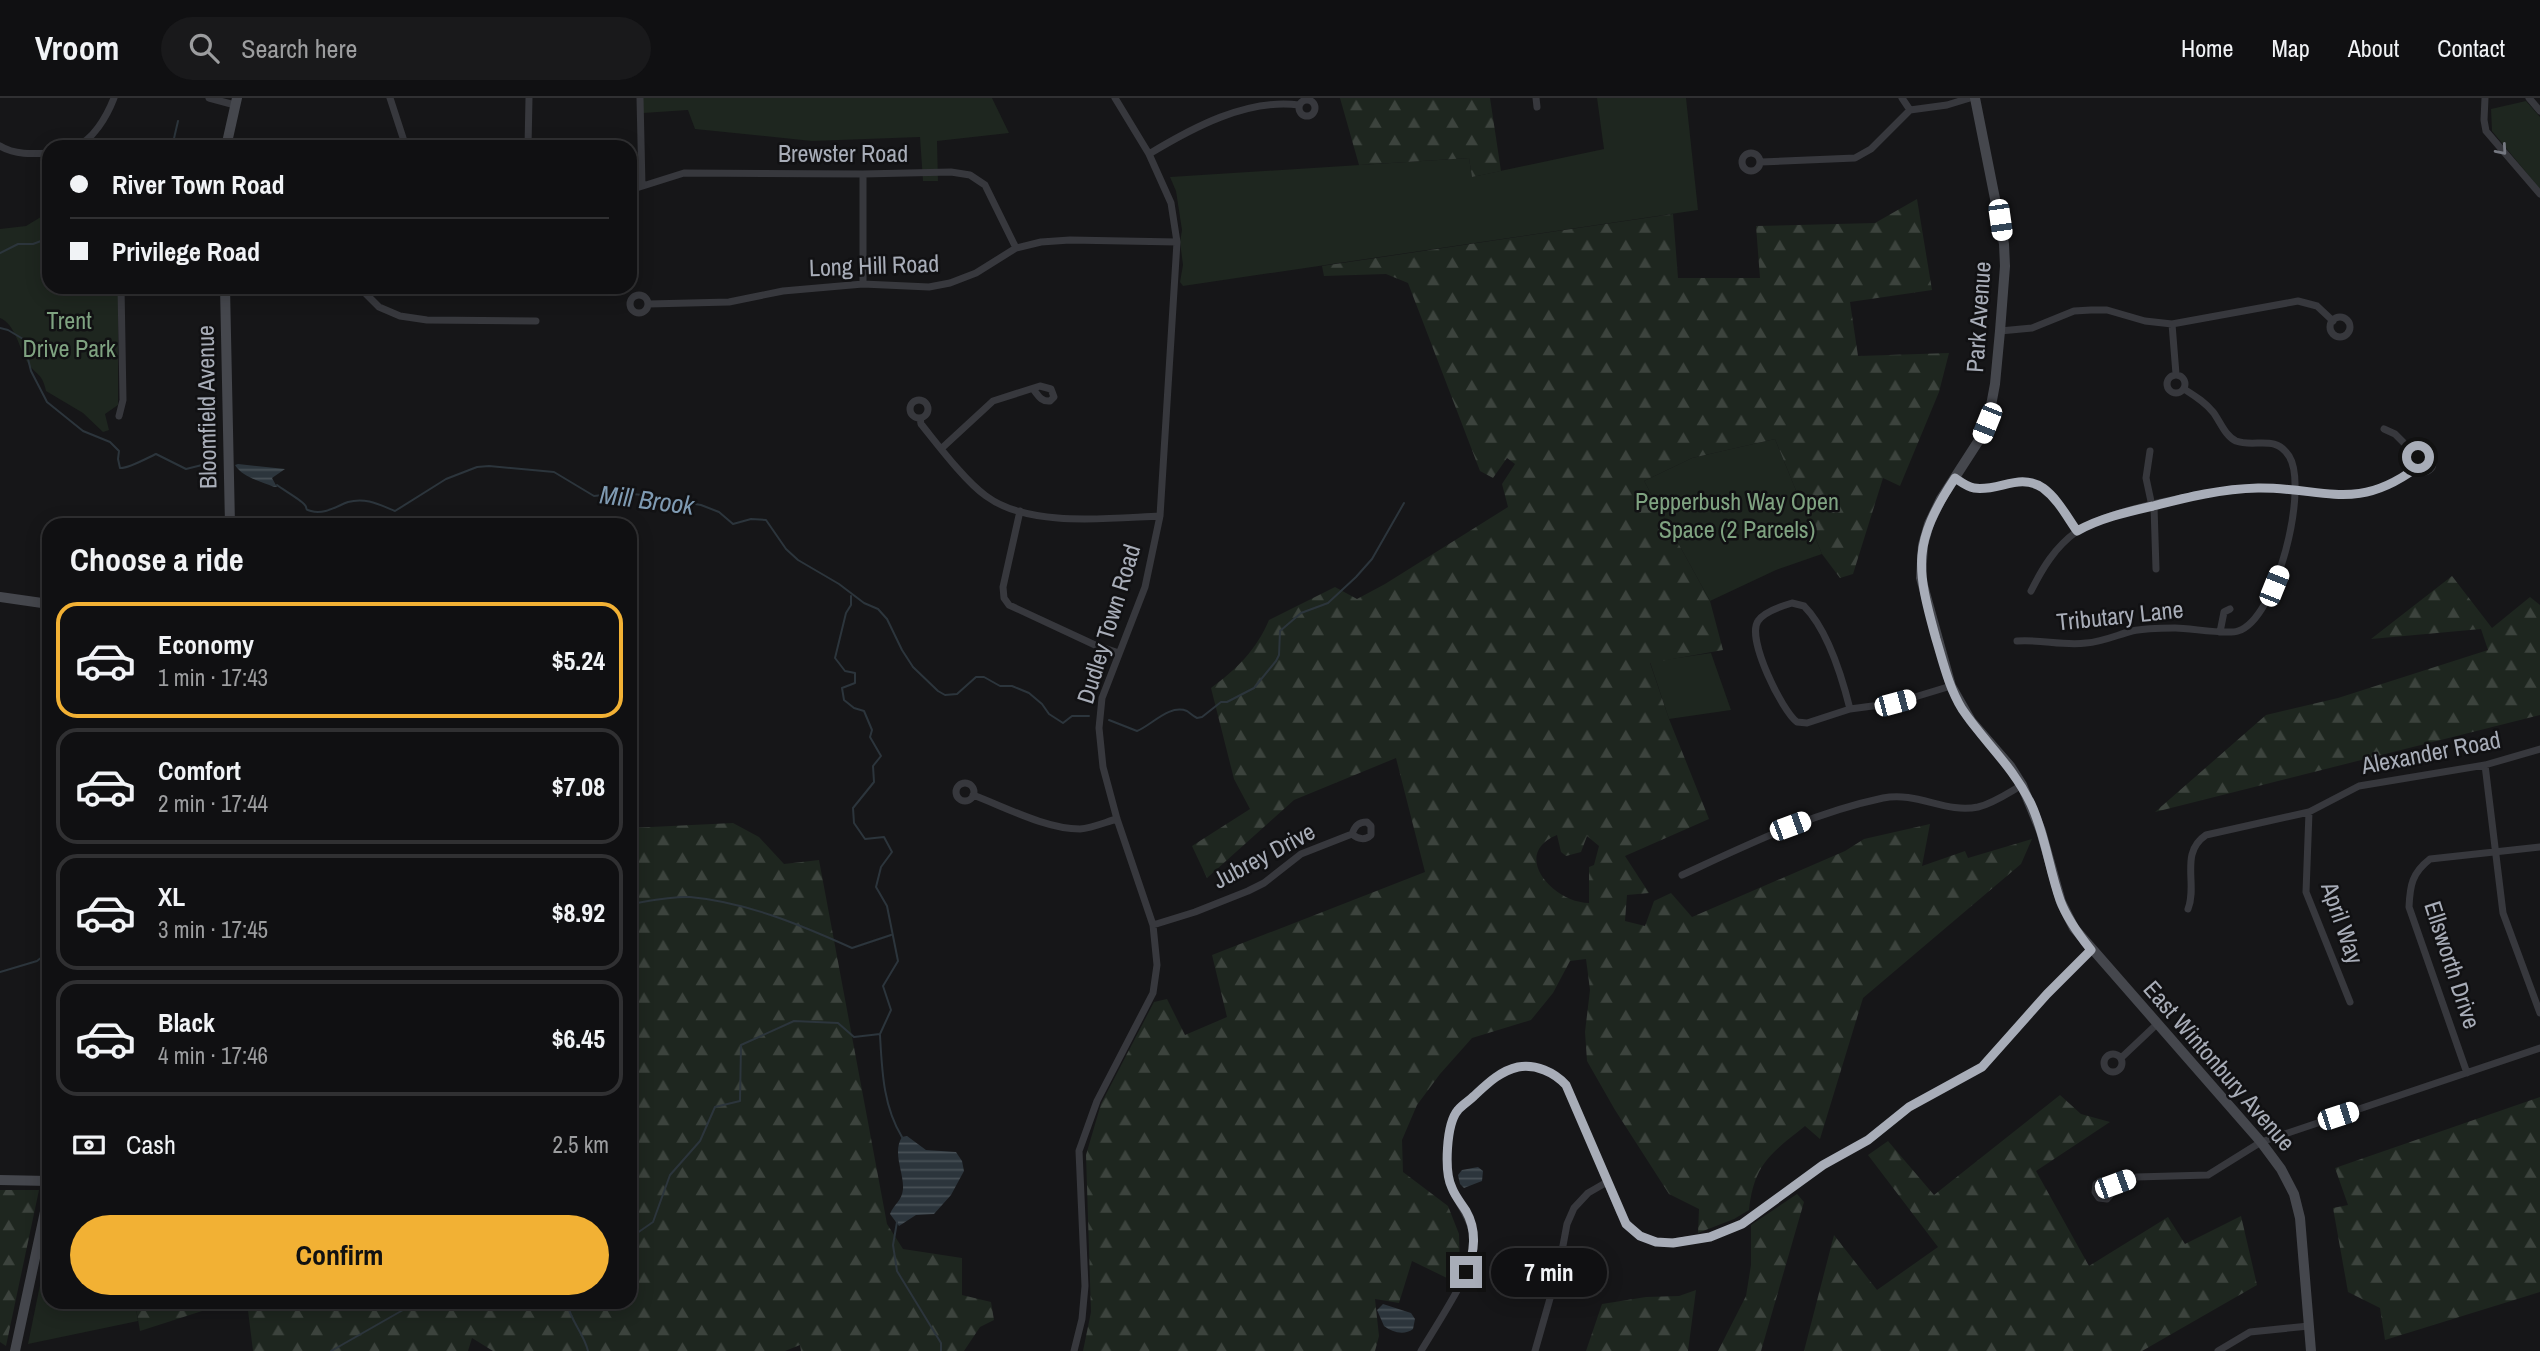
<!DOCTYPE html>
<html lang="en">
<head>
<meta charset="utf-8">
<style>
  body { margin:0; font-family:"Archivo Narrow",sans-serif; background:#19191b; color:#f1f3f6; height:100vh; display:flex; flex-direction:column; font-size:26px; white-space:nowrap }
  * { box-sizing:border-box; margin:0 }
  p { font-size:23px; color:#9c9d9f }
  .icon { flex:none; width:38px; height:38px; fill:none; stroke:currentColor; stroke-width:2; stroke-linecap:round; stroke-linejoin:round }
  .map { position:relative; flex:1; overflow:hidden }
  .details { position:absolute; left:42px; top:420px; width:595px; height:791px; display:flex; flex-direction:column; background:#101012; border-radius:21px; box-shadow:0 4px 18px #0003,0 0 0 2px #303032 }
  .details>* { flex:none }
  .top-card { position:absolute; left:42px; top:42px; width:595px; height:154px; border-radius:21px; box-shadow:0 4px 18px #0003,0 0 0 2px #303032; display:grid; align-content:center; height:154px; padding:0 28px; background:#101012 }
  .end { position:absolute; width:32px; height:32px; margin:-16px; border:9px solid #a8adb8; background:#111; box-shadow:0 0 0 4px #111 }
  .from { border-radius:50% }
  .bubble { position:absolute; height:49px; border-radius:24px; background:#101012; box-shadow:0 4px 18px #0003,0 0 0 2px #303032; font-size:23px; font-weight:700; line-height:49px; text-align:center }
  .car { position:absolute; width:21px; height:42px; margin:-21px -10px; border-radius:9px; box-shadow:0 0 5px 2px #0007; background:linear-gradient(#fff 24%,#345 0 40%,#fff 0 76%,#345 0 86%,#fff 0) }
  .top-card b { display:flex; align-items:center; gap:24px; height:66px; font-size:26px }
  .top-card b+b { border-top:2px solid #303032 }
  .top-card i { width:18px; height:18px; background:#f1f3f6 }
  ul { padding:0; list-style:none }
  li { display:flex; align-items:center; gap:21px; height:116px; margin:0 14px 10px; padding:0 14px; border:4px solid #303032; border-radius:21px }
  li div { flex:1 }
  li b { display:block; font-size:26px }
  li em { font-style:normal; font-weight:700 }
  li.on { border-color:#f2b134 }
  li>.icon { width:63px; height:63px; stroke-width:1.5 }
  h2 { padding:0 28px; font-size:32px; line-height:84px }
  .pay { display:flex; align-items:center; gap:18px; height:77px; padding:0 28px; font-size:26px }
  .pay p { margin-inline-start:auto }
  .button { display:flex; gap:14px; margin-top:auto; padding:14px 28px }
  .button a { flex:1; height:80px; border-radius:42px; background:#f2b134; color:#111; font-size:28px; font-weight:700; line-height:80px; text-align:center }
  header { display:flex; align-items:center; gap:42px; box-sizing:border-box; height:98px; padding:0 35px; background:#101012; border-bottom:2px solid #303032 }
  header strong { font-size:33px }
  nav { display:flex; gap:38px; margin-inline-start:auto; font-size:24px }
  .search { width:490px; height:63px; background:#19191b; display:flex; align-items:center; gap:18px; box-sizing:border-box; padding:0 24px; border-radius:38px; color:#9c9d9f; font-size:26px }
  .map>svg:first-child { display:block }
  .green { fill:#1e261f }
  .forest { fill:url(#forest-firs); fill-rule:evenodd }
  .water { fill:url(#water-rules) }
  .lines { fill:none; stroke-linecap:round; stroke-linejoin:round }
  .stream { stroke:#2c353c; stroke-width:2 }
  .street { stroke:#37383d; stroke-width:7 }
  .secondary { stroke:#45474d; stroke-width:10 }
  .oneway { stroke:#757881 }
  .route { stroke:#a8adb8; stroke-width:9 }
  .labels { text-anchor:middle; stroke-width:5; stroke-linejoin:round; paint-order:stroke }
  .street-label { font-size:24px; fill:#a8adb8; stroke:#111113 }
  .park-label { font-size:24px; fill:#7fa381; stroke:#111113 }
  .water-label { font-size:26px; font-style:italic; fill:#7f9bb3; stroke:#111113 }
</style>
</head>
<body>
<header>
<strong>Vroom</strong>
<div class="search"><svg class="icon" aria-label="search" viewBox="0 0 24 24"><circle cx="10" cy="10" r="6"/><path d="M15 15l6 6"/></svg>Search here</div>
<nav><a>Home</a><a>Map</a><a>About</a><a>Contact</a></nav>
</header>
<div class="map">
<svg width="2540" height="1253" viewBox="0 0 2540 1253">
  <defs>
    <pattern id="forest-firs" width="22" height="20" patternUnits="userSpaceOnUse" patternTransform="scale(1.75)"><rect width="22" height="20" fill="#1e261f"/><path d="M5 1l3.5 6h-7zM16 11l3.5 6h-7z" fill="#3c433d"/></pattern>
    <pattern id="water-rules" width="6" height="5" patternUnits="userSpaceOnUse" patternTransform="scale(1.75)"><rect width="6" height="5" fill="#2c353c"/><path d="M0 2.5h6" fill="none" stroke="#485056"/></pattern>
  </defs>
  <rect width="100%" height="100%" fill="#161618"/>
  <path class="green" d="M643,0H992L1009,35L937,43L938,83H923L920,39L812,43L695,31L688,12L643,15Z
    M1597,0H1686L1698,112L1183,188L1180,184L1183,167L1180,144L1182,132L1176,93L1170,79L1469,60L1472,79L1604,51Z
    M2526,3L2540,19V91L2492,33L2491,11Z
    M49,114V189H118V307L105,316L109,332L103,334L83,315L46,293C42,273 34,277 26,262C19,249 15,226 0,220V131L26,128Z
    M1775,341L1822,456L1776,472L1710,503L1644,383L1692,360Z
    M1711,555L1731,612L1669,621L1650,564Z
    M49,1143V1204H135L138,1223L28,1246Z"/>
  <path class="forest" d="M1340,0H1490L1501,73L1472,79L1469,60L1359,67Z
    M1917,101L1932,192L1850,204L1858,258L1949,255L1939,294L1900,388L1883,380L1853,476L1840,480L1822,456L1775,341L1692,360L1644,383L1710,503L1723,552L1650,565L1669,621L1709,721L1625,758L1649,795L1627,797L1625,823L1645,828L1654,803L1671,795L1692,819L1845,753L1864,741L1930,726L1922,768L1965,753L1968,760L2032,741L2021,766L1863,900L1820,1041L1805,1028C1770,1056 1754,1066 1749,1112L1734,1121L1698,1135L1699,1111L1669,1096L1615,1012L1587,963L1585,934L1590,892L1586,861L1570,863L1553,895L1531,922L1472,940L1440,976L1417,1007L1402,1042L1403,1074L1448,1108L1459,1136L1460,1168L1449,1181L1412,1163L1399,1205L1375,1201L1379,1238L1375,1253H1083L1091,1214L1086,1057L1101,1006L1154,904L1167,901L1185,937L1227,919L1212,857L1425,774L1396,660L1294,702L1207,780L1192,748L1250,711L1234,681L1211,590C1236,572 1257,551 1269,522L1335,489L1357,501L1385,486L1508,409L1502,386L1515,366L1507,360L1493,380L1480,373L1408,185L1386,176L1324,178L1322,168L1673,116L1678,180H1760L1756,128L1875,125ZM1557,737L1561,754L1566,758L1581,754L1587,738L1599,748L1594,767L1589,769V805C1553,805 1510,756 1557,737Z
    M2452,478L2492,530L2530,499L2540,507V617L2155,714L2266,617L2338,600L2488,552L2481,531L2371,541Z
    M733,725L759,739L784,766L819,762L887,1126L903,1151L962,1160V1197L991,1204L994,1222L980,1229L964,1253H801L800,1247L785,1253H493L472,1240L468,1253H253L247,1204H630V762H633L630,730Z
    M2060,997L2081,1016L2110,1024L2036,1073L2089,1168L2168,1119L2185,1146L2241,1118L2257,1187L2142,1253H1804L1834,1137L1877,1192L1938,1149L1868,1057L1888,1043L1934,1097Z
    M2540,999V1194L2385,1242L2380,1210L2348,1194L2333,1110L2348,1107L2335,1070Z
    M0,1092H39L6,1248L0,1244Z
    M1797,1096L1804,1104L1761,1253H1718L1746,1198L1751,1167V1127Z
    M1696,1192L1688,1253H1586L1602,1206L1646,1199L1679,1198Z
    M135,1204H230L140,1233Z"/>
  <path class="water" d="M238,366L285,371L272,380L277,389H274C261,383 243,380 235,367Z
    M907,1038L926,1052L956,1054L962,1063L964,1073L951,1097L934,1116L916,1117L899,1128L890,1116C894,1106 902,1103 903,1091C904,1074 892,1055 902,1039Z
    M1478,1069L1483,1073L1482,1083L1464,1090L1460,1086L1458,1077L1462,1072Z
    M1383,1206L1411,1215L1415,1221L1413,1231C1404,1238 1392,1234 1384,1228L1377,1212Z"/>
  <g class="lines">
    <path class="stream" d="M172,49L178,23
      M0,155L18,146H33L49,140
      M0,230L8,232L23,241L31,273L47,304L83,333L110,344L119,353L118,361L120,370C128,371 147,360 156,356L186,371L202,367
      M277,387C282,391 301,402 304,406C309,411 303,411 311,413C324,417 337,408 348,404C366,399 380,407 395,413L446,381L477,369L489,368L554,374L594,398L621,395L643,397L701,407L719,414L733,426L751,421L766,422L786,451L798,462L839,486L864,505L878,511L887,521L902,552L913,569L938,593L945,597L957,596L976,579H984L1000,588H1012L1029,595L1042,606L1049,616L1063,625L1072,618H1089
      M1109,622L1137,633C1152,627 1169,606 1187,613C1190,615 1193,618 1197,620L1202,619L1221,604H1227L1254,590L1276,563L1279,557L1280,533L1301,515L1328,505L1356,479L1372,461L1404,405
      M630,806C649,803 671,798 690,799C746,804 801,827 852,850L891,837
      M0,874L37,863L42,859L44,849H49
      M880,937C882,972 883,1008 902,1039
      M897,1124L893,1147L897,1173L941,1245V1253
      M630,1140L653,1124L670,1077L700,1043L715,1009L740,1003L741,947L794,923L838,925L854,939L880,936L891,912L883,888L898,863L887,808L876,789L881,769L892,754L884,739L865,741L854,725L853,710L874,684L873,668L881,658L870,639L872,632L864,613L854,610L844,602L842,590L855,585V575L845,573L835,560L846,515L851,507V498
      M567,1204C570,1223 584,1235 588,1253
      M331,1253L417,1204"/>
    <path class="street" d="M209,0L235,7
      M390,0L406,49
      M640,0L642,88
      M1536,0L1537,9
      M1902,0L1910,12
      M2485,0L2484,22L2486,33L2540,96
      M2529,0L2540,13
      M1299 10a8 8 0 1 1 16 0a8 8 0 1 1-16 0Z
      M0,48C14,57 33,56 49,55
      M74,49C93,43 107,18 114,0
      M528,49L529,0
      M1742 64a9 9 0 1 1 18 0a9 9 0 1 1-18 0Z
      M1149,56C1192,30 1247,0 1299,7
      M1761,64L1855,60L1871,51L1910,12L1947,7L1970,0
      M630,92L684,75L863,76L951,74L970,77L985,87L1016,150
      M863,186V76
      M363,189L365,195L379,209L400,218L427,222L536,223
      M630 206a9 9 0 1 1 18 0a9 9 0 1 1-18 0Z
      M649,206L729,204L783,193L863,186L929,189L950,185L976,175L1016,150L1041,144L1070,142L1177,144
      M2330 229a10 10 0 1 1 20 0a10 10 0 1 1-20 0Z
      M2172,226L2176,276
      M2000,233L2032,230L2074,213L2091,212H2107L2145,223L2172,226L2298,203L2317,208L2333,223
      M2167 286a9 9 0 1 1 18 0a9 9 0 1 1-18 0Z
      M910 311a9 9 0 1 1 18 0a9 9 0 1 1-18 0Z
      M119,318L123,302L121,189
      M920,320L921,326C938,347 965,383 986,398C1029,430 1110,420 1160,418
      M2384,331L2395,336L2418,359
      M942,350L993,303L1040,288L1051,291L1054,299L1050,303C1041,304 1038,297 1033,291
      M2150,353L2146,380L2152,408
      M2415 365a9 9 0 1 1 18 0a9 9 0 1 1-18 0Z
      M1955,380C1961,384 1967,389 1974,390C1999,394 2019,374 2043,390C2058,401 2067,418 2077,433
      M2154,408L2156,471
      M1020,413L1003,489L1004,500L1009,507L1095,547L1119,555
      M2031,493C2042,471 2055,449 2076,434C2109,411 2222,389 2263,390C2326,392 2359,413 2416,370
      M1792,505L1804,508C1827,531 1842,579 1850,611L1807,625L1797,624C1782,613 1746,540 1758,523C1764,514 1782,508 1792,505Z
      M2220,534L2224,514L2230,511
      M2017,543C2040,541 2063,548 2086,545C2102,544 2117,537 2132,533C2146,530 2161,530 2175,530C2190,530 2227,537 2238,533C2277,521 2309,389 2289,358C2275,336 2255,350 2236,343C2225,338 2220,323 2213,314C2205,304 2195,298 2184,291
      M1850,611L1895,605L1951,588
      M2485,667L2503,815L2540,915
      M956 694a9 9 0 1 1 18 0a9 9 0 1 1-18 0Z
      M973,697C1005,709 1046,731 1080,731C1092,730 1106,724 1117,721
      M2309,714L2306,794L2350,904
      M1682,777C1747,747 1812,715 1883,700C1917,693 1946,716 1978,709C1994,705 2008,695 2022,687
      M2188,811C2198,786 2179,755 2206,737L2309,714L2359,688L2485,667L2540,651
      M1153,827L1195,814L1248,793L1264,785L1301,756L1352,736C1355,728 1358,724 1367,724L1371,728V737C1365,743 1358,741 1352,736
      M2104 965a9 9 0 1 1 18 0a9 9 0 1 1-18 0Z
      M2121,960L2157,926
      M2467,975L2409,809C2410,787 2412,775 2430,761L2540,749
      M2115,1086L2113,1094L2107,1101L2099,1100L2095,1094L2096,1086L2100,1083L2115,1086L2136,1079L2208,1077L2261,1044L2540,950
      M1074,1253L1082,1221L1085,1188L1079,1053L1097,1003L1153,895L1157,867L1153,827L1117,721L1103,669L1099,630L1102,600L1145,489L1160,418L1177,144L1171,105L1149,56L1115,0
      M1421,1253C1434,1231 1470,1177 1473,1154C1477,1127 1461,1112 1451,1089C1444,1073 1446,1025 1458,1011C1464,1005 1472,999 1478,994C1493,980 1509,967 1530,969C1547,971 1560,978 1569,993L1620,1115L1634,1134L1648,1141L1664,1145L1710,1139L1742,1126L1823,1067L1868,1042L1909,1009L1982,969L2047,896L2091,852
      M1535,1253L1559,1169L1567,1126L1574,1110L1588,1095L1607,1084
      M2218,1253L2250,1234L2309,1228"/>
    <path class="secondary" d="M1975,0L2004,146L2005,168L2000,233L1995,286L1990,313L1981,339L1941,401L1929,426L1923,447L1921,480L1951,588L1971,623L2010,668L2022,687L2041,733L2061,804L2074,830L2261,1044L2281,1071L2294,1096L2300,1120L2311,1253
      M226,49L237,0
      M225,189L230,427
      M0,499L49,506
      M0,1082L49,1083
      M15,1253L49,1095"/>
  </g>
  <defs><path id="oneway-chevron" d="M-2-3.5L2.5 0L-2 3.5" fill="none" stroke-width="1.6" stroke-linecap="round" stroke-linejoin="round" transform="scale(1.75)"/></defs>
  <use class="oneway" href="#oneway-chevron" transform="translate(2502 52) rotate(49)"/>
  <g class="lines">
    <path class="route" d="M1466,1174C1475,1155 1477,1132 1466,1113C1461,1105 1455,1098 1452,1090C1444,1074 1446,1026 1458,1012C1462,1007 1469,1003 1474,998C1487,986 1500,973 1518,969C1536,966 1554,974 1566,987L1626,1126L1640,1138L1656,1144L1673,1145L1710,1139L1742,1126L1823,1067L1868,1042L1909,1009L1982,969L2047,896L2091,852C2079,837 2067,821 2060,802C2049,771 2045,736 2031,706C2012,667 1985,645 1962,611C1949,590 1943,564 1936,541C1916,469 1912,445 1955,380C1961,384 1967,389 1974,390C1999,394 2019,374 2043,390C2058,401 2067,419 2077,433C2100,420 2127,414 2153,408C2188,399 2221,391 2258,390C2323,389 2355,415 2416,370L2415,364L2418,359"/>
  </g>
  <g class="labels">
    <g class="street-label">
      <text x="843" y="64">Brewster Road</text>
      <text transform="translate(874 168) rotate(-2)" y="8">Long Hill Road</text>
      <text transform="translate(1979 219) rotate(-86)" y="8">Park Avenue</text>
      <text transform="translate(207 309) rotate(-91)" y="8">Bloomfield Avenue</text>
      <text transform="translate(2120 518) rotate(-6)" y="8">Tributary Lane</text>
      <text transform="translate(1109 526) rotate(-73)" y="8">Dudley Town Road</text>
      <text transform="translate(2431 655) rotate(-11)" y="8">Alexander Road</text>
      <text transform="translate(1264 758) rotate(-28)" y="8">Jubrey Drive</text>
      <text transform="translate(2342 825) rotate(71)" y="8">April Way</text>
      <text transform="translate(2452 867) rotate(72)" y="8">Ellsworth Drive</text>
      <text transform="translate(2219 968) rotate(49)" y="8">East Wintonbury Avenue</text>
    </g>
    <g class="park-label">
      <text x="69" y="231">Trent<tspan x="69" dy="28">Drive Park</tspan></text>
      <text x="1737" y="412">Pepperbush Way Open<tspan x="1737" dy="28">Space (2 Parcels)</tspan></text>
    </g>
    <g class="water-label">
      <text transform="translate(647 402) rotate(7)" y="9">Mill Brook</text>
    </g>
  </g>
</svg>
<i class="end from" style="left:2418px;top:359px"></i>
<i class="end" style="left:1466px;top:1174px"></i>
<div class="bubble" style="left:1491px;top:1150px;width:116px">7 min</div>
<i class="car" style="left:2000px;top:122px;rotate:172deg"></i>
<i class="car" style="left:1987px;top:325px;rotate:202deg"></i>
<i class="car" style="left:2274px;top:488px;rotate:22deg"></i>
<i class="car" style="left:1895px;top:605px;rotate:75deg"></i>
<i class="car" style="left:1790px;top:728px;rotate:70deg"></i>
<i class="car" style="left:2338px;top:1018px;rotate:72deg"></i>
<i class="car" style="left:2115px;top:1086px;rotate:70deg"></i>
<div class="top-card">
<b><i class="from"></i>River Town Road</b>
<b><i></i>Privilege Road</b>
</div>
<section class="details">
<h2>Choose a ride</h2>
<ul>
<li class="on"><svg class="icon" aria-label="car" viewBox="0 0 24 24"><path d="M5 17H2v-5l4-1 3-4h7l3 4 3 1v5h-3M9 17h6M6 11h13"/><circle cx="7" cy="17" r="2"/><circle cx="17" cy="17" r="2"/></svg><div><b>Economy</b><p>1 min · 17:43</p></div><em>$5.24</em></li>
<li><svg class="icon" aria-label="car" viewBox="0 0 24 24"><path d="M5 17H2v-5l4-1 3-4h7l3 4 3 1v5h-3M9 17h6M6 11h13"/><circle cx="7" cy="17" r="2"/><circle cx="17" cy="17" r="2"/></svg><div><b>Comfort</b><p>2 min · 17:44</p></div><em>$7.08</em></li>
<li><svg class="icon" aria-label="car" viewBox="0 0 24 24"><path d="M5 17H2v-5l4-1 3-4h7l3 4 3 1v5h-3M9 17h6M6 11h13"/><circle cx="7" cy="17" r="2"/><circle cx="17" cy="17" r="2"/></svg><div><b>XL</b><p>3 min · 17:45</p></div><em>$8.92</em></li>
<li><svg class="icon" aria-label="car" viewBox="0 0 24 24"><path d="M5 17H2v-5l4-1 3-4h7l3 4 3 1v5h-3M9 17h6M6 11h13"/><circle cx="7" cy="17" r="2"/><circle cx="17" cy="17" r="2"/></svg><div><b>Black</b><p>4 min · 17:46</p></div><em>$6.45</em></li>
</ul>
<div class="pay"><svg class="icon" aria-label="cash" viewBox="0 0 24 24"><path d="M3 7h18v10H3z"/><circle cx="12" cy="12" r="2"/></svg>Cash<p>2.5 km</p></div>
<div class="button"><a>Confirm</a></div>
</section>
</div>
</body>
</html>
